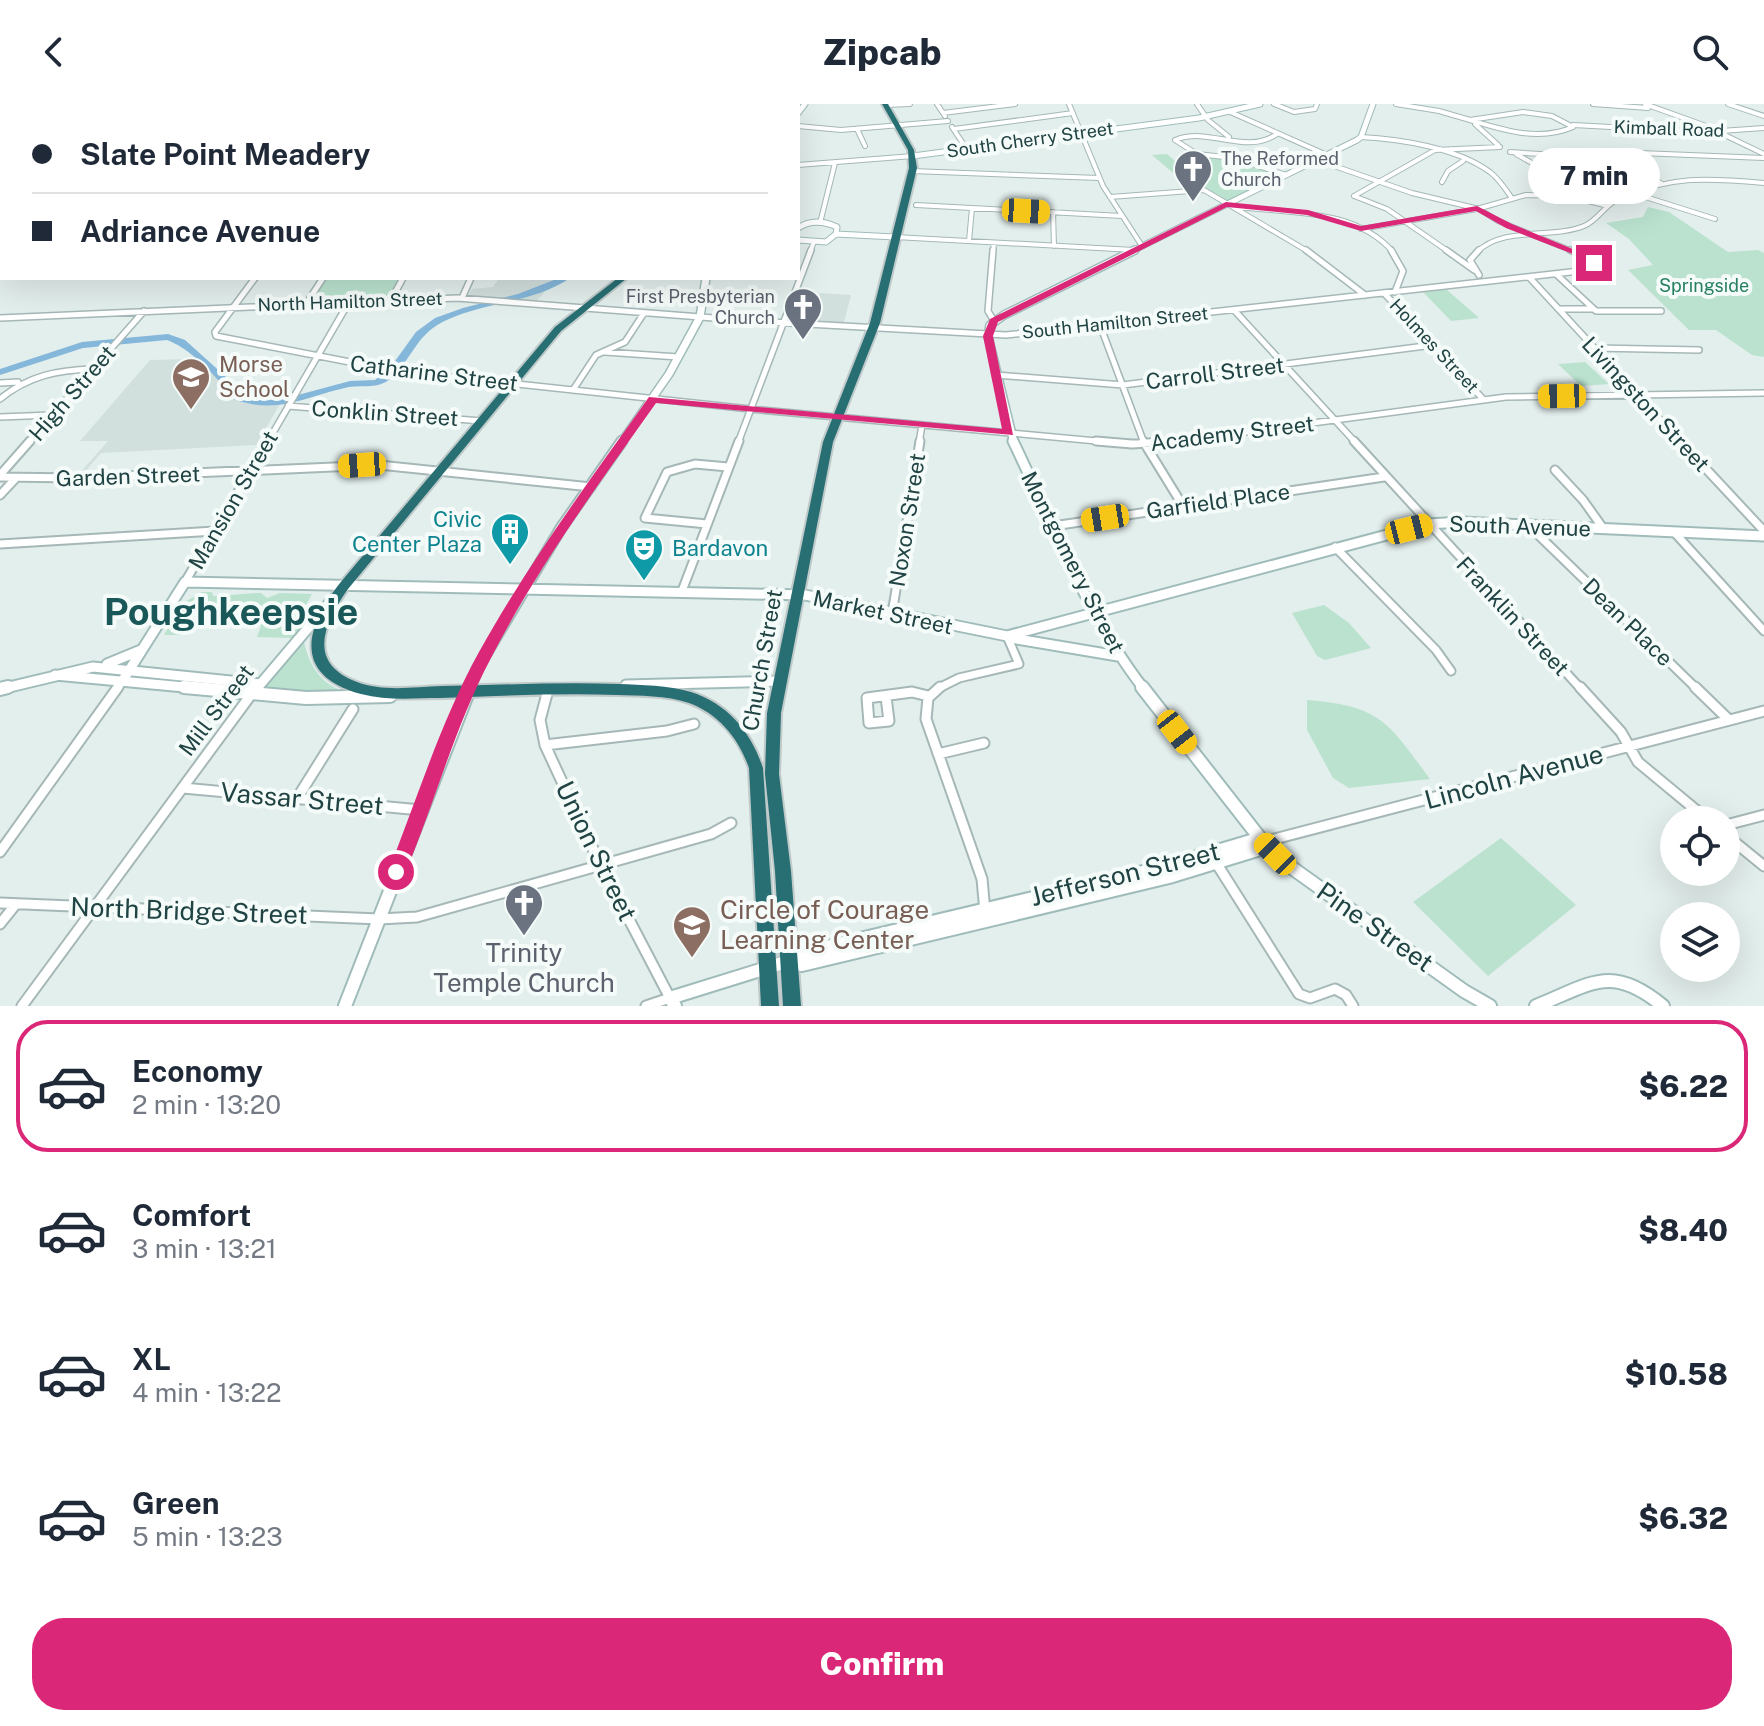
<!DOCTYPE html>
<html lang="en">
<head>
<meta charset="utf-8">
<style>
  body { margin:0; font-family:"Public Sans",sans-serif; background:#f2f2f3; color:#1f2937; height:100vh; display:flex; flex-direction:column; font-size:30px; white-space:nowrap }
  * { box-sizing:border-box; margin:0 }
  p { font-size:26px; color:#747a83 }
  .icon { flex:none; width:44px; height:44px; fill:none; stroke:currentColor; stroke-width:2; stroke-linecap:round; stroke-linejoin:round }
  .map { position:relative; height:902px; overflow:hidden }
  .details { display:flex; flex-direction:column; background:#fff; flex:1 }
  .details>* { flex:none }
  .guide { position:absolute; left:0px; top:0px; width:800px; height:176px; box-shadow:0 8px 32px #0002; display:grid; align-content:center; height:176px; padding:0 32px; background:#fff }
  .buttons { position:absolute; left:1660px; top:702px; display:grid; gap:16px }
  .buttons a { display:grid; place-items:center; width:80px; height:80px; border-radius:50%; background:#fff; box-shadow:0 8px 32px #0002; font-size:40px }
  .end { position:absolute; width:36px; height:36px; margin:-18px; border:10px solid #db2777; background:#fff; box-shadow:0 0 0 4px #fff }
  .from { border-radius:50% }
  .bubble { position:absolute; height:56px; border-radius:28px; background:#fff; box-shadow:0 8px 32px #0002; font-size:26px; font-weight:800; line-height:56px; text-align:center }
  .car { position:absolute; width:24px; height:48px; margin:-24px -12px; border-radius:10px; box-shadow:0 0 6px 2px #0007; background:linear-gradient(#f5c518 24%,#345 0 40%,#f5c518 0 76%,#345 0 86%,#f5c518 0) }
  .guide b { display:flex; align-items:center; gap:28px; height:76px; font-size:30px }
  .guide b+b { border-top:2px solid #e0e1e3 }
  .guide i { width:20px; height:20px; background:#1f2937 }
  ul { padding:14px 0 0; list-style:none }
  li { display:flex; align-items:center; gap:24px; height:132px; margin:0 16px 12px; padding:0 16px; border:4px solid transparent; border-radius:32px }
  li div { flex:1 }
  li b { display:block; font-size:30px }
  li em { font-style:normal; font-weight:800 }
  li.on { border-color:#db2777 }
  li>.icon { width:72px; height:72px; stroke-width:1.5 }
  .primary-button { display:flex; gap:16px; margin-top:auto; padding:16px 32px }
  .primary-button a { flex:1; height:92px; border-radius:32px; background:#db2777; color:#fff; font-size:32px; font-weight:800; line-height:92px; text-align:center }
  header { display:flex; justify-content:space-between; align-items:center; height:104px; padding:0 32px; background:#fff; font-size:36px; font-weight:800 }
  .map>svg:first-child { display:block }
  .built { fill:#d1dfdd }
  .green { fill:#bae2cf }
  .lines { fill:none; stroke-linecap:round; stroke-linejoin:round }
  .river { fill:#85b7da; fill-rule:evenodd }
  .street-far3-casing { stroke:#a5b8b7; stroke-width:6 }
  .street-far2-casing { stroke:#a5b8b7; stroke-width:8 }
  .street-far1-casing { stroke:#a5b8b7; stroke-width:11 }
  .street-casing { stroke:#a5b8b7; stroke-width:13 }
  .secondary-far3-casing { stroke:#a0bcba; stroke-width:7 }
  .secondary-far2-casing { stroke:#a0bcba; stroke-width:10 }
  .secondary-far1-casing { stroke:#a0bcba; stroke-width:13 }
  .secondary-casing { stroke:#a0bcba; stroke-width:16 }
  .highway-casing { stroke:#c1caca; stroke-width:4 }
  .street-far3 { stroke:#fff; stroke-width:4 }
  .street-far2 { stroke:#fff; stroke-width:5 }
  .street-far1 { stroke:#fff; stroke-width:7 }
  .street { stroke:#fff; stroke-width:9 }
  .secondary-far3 { stroke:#fff; stroke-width:5 }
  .secondary-far2 { stroke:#fff; stroke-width:7 }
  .secondary-far1 { stroke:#fff; stroke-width:9 }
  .secondary { stroke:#fff; stroke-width:12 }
  .highway { fill:#286f73; fill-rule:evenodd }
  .route { fill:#db2777 }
  .labels { text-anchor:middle; stroke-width:8; stroke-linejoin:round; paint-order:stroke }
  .far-street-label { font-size:18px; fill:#204343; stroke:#f5fbf9 }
  .far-worship-label { font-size:18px; fill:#5b616d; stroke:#f5fbf9; text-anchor:start }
  .far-park-label { font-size:18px; fill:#257f60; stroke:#f5fbf9 }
  .education-label { font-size:22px; fill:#785e54; stroke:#f5fbf9; text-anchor:start }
  .street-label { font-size:22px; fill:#204343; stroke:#f5fbf9 }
  .culture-label { font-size:22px; fill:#0d838f; stroke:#f5fbf9; text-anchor:end }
  .near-street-label { font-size:26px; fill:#204343; stroke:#f5fbf9 }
  .near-education-label { font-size:26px; fill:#785e54; stroke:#f5fbf9; text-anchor:start }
  .near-worship-label { font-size:26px; fill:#5b616d; stroke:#f5fbf9 }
  .town-label { font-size:38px; font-weight:bold; fill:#195758; stroke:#f5fbf9 }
</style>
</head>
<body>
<header><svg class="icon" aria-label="back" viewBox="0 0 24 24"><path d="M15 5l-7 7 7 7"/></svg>Zipcab<svg class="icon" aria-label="search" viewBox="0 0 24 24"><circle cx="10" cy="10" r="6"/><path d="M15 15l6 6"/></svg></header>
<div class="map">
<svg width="1764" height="902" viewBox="0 0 1764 902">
  <rect width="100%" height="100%" fill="#e3efed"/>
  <path class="built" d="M499,174H563L552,179L536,198L469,191L472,185L493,183Z
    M820,189L851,191L843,222L783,218L791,198L817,200Z
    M196,255L220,275L234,294L280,300L256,341L101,349L83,370H79L108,337H80L150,256Z"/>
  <path class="green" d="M1167,50L1175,57C1223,48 1241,56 1286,71L1226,101L1204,86L1192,85L1152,51Z
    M1648,103L1669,108L1728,148L1758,146L1764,149V253L1752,251L1716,226H1689L1628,166L1653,161L1629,135L1606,119L1643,113Z
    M327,174H400L387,194L317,197L313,195Z
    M1446,185L1479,214L1451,217L1423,188Z
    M1585,258L1609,280L1581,282L1558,260Z
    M202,488H212L213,492C228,492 245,489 261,489L267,494L280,489L312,490L306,501H319L292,534L257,533L261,522L240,523L255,499L225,498L208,522H191L184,531H164L183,499Z
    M1324,501L1349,519L1371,544L1325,556L1317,552L1292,509Z
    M304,538C311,570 328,586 360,592L260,584L275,565Z
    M1307,596C1381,602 1388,618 1430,675L1349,684L1333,674L1307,626Z
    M1501,734L1576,801L1488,872L1413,798Z"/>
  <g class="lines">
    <path class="river" d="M631,0H644L647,2H635Z
      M559,174H570C535,198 488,198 449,215C415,229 414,254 390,275C378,285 363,281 349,283C314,290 284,308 247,299C243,298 239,297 235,296C229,292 224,283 219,277C206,262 186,243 167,236L83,244L0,271V265L82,238L168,230L185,236L225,272L241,291L270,296L283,295L350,277L375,276L390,264L416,228L435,214L463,204L518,190Z"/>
    <g class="street-far3-casing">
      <path id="street-far3" d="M549,0L572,2
        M937,0L945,12
        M1069,0L1103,82L1142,142
        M1197,0L1208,16L1229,33
        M1274,0L1294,8L1315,5L1317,0
        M1396,0L1439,7L1470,16
        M1593,0L1648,4
        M1645,0L1706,22L1764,50
        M1728,0L1764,12
        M885,1L910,0
        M142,2L146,0
        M276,2L279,0
        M419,2L422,0
        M510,2L513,0
        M1228,7L1327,51
        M1523,8L1552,12L1573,23C1539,38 1504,26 1470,16Z
        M943,9L1015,0
        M1475,20L1498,41
        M1573,21L1706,28L1764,24
        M798,22L841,26L948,17
        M952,23L966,44
        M857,25L865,42
        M954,25L1073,9
        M1277,30C1244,52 1210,22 1175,36L1197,50L1234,54L1286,71
        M1361,33C1401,35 1457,44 1490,68C1499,75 1505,84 1511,93
        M1510,48L1621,55L1662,80
        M1516,50L1557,73L1575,93
        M1621,55L1615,48L1764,54
        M1317,56L1412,89L1479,105L1498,117L1575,148
        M798,61L913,52
        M912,67L1099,74
        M1442,78L1448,67L1463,57
        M1636,90L1715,115
        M1354,92L1387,105L1449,148
        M1354,92L1435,46L1500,43
        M1110,93L1204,86L1309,148
        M916,101L1122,112
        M1232,102C1287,110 1354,103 1393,148
        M1053,108L1054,142
        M820,119L835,59
        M1361,125L1477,105L1526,91L1569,92L1608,102
        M895,133L1134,146
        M969,137L972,104
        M810,148L814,138
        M993,148L994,139
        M1477,148C1503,122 1552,135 1584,122C1597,117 1605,101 1618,95C1670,71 1709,74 1764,79"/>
    </g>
    <g class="street-far2-casing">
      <path id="street-far2" d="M993,146L988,207L994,217
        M1306,146L1365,191
        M1391,146L1403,167L1395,188
        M1446,146L1474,166
        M1479,146L1470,156L1479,171
        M1570,146L1597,158
        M1597,158L1605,162L1594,160Z
        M1556,170L1596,207H1661
        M1529,173L1682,339
        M255,174L215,228L216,232L396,267L750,305L1118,339
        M1384,189L1483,295
        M462,194L471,174
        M391,196L403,174
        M306,200L323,174
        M1559,205H1592
        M1234,206L1356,339
        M0,214L457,194L752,217L1006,231L1606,164
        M1100,221L1144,339
        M1595,244L1699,246
        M605,248L678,253
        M996,271L1123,281L1433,241
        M0,279L18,278
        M573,286L596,251L625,238L644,209
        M0,295C28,272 57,266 93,265
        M288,302L482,317
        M0,313L52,311
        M28,339L144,207
        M267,339L349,198
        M738,339L811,146
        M919,339L922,321
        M1165,339L1506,293L1764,289"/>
    </g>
    <g class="street-far1-casing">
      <path id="street-far1" d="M1096,337L1132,340L1180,337
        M1143,337L1183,402
        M1354,337L1581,585
        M1680,337L1764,427
        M1555,366L1583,396L1603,424
        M0,371L30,337
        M0,373L78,374L379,361L591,383
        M0,391L15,375
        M707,420L645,414L667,368L695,360L728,363
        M1527,420L1697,585
        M1053,422L1384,373
        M1674,428L1764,527
        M0,440L215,427
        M1335,443L1436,546L1451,567
        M185,478L268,337
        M682,487L739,337
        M892,510L920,337
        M117,585L123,576
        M937,585L959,574L1019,560L1007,532"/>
    </g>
    <g class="street-casing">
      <path id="street" d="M940,583L928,594L926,615L982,775L985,808
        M1580,583L1621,628L1638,658L1708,716
        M1695,583L1729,616
        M548,586L540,616L545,641L600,760L670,894L646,902
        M886,593L889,617L869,619L867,594L912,588L928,592
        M545,641L667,627L694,620
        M938,650L984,639
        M183,684L421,706
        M296,696L353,605
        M1726,721L1764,711
        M1726,731L1764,762
        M1263,738L1764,607
        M0,748L118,583
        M1215,757L1299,890L1310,894L1335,885L1346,891L1353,902
        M0,799L379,815L417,813L711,730L731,719
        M0,820L16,800
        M22,902L253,588"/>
    </g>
    <g class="secondary-far3-casing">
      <path id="secondary-far3" d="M199,0L206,2
        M798,9L805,0
        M913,52L1199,14L1260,0
        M798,124C810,116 824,117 837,123L836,130
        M836,130L895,133
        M798,136L826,138L836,130
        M1130,148L1357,36L1361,33L1373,0"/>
    </g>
    <g class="secondary-far2-casing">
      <path id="secondary-far2" d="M621,339L669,270L700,213L706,174
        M1014,339L988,232L990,221L1004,211L1135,146"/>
    </g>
    <g class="secondary-far1-casing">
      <path id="secondary-far1" d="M1013,337C1053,420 1087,512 1144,585
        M1011,534L1118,552
        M107,560L141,546
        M55,571L206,585
        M123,576L185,478L805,491L1007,532L1428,420L1462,418L1764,432
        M626,581L779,577
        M258,583L331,497
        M1,585L93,563L260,580
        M469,585L477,565L561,424L622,337"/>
    </g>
    <g class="secondary-casing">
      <path id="secondary" d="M184,583L306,594L390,592
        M1142,583L1263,738L1281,756L1464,887L1490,902
        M0,585L8,583
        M789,857L802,861L1169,773L1257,746L1263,738
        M345,902L470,583
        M675,902L670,894L789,857L801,849L1164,763L1251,737L1263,738
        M1536,902C1591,880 1611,859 1663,902"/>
    </g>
    <g class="highway-casing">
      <path id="highway" d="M721,0L719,2H712L714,0Z
        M882,0H888L914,46L917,64L880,219L833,338L781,609L779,670L791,767L801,902H783L775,767L765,670L767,609L823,338L870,219L909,64L908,46Z
        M618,174H627L561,227L348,485C324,519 306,559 357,578C383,588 414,583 442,582C501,581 559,578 618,580C642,581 668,581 691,588C728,600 751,628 763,664L779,902H761L749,664C739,635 719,610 689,599C666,591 640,592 617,591C558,589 499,592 440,594C414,594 387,597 361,590C292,571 305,524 340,479L555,223Z"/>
    </g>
    <use href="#street-far3" class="street-far3"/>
    <use href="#street-far2" class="street-far2"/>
    <use href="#street-far1" class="street-far1"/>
    <use href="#street" class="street"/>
    <use href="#secondary-far3" class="secondary-far3"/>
    <use href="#secondary-far2" class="secondary-far2"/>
    <use href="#secondary-far1" class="secondary-far1"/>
    <use href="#secondary" class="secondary"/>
    <use href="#highway" class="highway"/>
  </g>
  <path class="route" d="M1226,98L1308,106L1361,122L1477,102L1512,120L1602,157L1591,161V157L1506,124L1476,107L1361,127L1307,111L1227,103L998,218L993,232L1013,331L656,299C598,381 537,464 491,554C454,624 434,702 403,774H390L388,768C417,695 441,617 479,548C529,458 590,376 649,293L1002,325L983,232L990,215Z"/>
  <defs>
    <g id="church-pin" transform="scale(2)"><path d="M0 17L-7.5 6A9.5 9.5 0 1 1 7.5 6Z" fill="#6b7280" stroke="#f5fbf9"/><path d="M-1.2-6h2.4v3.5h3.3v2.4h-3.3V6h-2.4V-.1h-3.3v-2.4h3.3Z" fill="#fff"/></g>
    <g id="school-pin" transform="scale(2)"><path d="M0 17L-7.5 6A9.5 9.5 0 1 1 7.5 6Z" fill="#8d6e63" stroke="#f5fbf9"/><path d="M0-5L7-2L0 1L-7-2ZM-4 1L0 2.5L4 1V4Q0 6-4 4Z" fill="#fff"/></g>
    <g id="building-pin" transform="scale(2)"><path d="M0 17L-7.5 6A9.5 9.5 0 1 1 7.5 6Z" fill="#0f9aa8" stroke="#f5fbf9"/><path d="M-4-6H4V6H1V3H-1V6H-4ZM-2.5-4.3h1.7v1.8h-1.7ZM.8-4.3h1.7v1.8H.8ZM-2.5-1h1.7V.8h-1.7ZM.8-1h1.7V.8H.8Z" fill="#fff"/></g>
    <g id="theatre-pin" transform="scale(2)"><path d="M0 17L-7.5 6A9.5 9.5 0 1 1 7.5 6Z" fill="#0f9aa8" stroke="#f5fbf9"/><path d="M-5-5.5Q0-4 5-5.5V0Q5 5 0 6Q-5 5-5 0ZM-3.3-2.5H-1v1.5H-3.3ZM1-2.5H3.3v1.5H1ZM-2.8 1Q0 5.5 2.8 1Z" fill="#fff"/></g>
  </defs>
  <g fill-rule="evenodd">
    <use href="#church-pin" x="1193" y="65"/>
    <use href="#church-pin" x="803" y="203"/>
    <use href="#school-pin" x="191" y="273"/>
    <use href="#building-pin" x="510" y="428"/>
    <use href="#theatre-pin" x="644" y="444"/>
    <use href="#church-pin" x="524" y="799"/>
    <use href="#school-pin" x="692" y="821"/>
  </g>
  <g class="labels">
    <g class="far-street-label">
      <text transform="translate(1669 25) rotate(2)" y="6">Kimball Road</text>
      <text transform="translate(1030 36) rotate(-8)" y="6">South Cherry Street</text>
      <text transform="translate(350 198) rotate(-2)" y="6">North Hamilton Street</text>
      <text transform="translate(1115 219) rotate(-6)" y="6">South Hamilton Street</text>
      <text transform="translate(1434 242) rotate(47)" y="6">Holmes Street</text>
    </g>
    <g class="far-worship-label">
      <text x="1221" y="61">The Reformed<tspan x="1221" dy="21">Church</tspan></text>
      <text x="775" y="199" text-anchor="end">First Presbyterian<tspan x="775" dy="21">Church</tspan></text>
    </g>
    <g class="far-park-label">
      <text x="1704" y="188">Springside</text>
    </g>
    <g class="education-label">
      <text x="219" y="268">Morse<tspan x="219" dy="25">School</tspan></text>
    </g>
    <g class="street-label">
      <text transform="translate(434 269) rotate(7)" y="8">Catharine Street</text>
      <text transform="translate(1215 269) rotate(-7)" y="8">Carroll Street</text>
      <text transform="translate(72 289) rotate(-49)" y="8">High Street</text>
      <text transform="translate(1646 300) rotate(47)" y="8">Livingston Street</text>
      <text transform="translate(385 309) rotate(4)" y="8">Conklin Street</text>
      <text transform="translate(1232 329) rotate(-7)" y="8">Academy Street</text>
      <text transform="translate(128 372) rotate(-2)" y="8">Garden Street</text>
      <text transform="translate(233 396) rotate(-60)" y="8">Mansion Street</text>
      <text transform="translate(1218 397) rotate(-8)" y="8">Garfield Place</text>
      <text transform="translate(907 416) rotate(-81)" y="8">Noxon Street</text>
      <text transform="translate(1520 422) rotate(2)" y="8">South Avenue</text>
      <text transform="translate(1073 458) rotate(63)" y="8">Montgomery Street</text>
      <text transform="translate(883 508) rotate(12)" y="8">Market Street</text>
      <text transform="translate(1513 512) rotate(47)" y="8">Franklin Street</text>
      <text transform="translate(1628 518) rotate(44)" y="8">Dean Place</text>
      <text transform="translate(762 556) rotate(-80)" y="8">Church Street</text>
      <text transform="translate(216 606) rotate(-53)" y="8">Mill Street</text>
    </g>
    <g class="culture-label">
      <text x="482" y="423">Civic<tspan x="482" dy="25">Center Plaza</tspan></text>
      <text x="672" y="452" text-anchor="start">Bardavon</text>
    </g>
    <g class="near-street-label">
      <text transform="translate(1514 673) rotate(-15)" y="9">Lincoln Avenue</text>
      <text transform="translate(302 695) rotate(5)" y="9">Vassar Street</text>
      <text transform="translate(596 747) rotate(64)" y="9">Union Street</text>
      <text transform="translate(1125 770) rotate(-14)" y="9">Jefferson Street</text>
      <text transform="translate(189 807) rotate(2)" y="9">North Bridge Street</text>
      <text transform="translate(1375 823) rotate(35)" y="9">Pine Street</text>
    </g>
    <g class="near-education-label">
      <text x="720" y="815">Circle of Courage<tspan x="720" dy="30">Learning Center</tspan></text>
    </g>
    <g class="near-worship-label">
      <text x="524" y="858">Trinity<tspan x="524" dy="30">Temple Church</tspan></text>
    </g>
    <g class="town-label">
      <text x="231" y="521">Poughkeepsie</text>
    </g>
  </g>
</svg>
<div class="buttons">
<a><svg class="icon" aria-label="locate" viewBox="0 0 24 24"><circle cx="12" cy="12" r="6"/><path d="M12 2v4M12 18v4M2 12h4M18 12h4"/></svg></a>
<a><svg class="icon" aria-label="layers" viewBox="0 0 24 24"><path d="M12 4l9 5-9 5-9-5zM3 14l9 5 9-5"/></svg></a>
</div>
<i class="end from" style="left:396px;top:768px"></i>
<i class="end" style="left:1594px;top:159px"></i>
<div class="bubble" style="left:1528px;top:44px;width:132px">7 min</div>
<i class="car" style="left:1026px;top:107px;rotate:93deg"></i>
<i class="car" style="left:1562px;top:292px;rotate:269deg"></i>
<i class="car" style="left:362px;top:361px;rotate:266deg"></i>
<i class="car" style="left:1105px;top:414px;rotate:261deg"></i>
<i class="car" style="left:1409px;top:425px;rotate:76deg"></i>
<i class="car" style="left:1177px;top:628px;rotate:142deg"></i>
<i class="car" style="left:1275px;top:750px;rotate:315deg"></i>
<div class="guide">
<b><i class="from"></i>Slate Point Meadery</b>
<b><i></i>Adriance Avenue</b>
</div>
</div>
<section class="details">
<ul>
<li class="on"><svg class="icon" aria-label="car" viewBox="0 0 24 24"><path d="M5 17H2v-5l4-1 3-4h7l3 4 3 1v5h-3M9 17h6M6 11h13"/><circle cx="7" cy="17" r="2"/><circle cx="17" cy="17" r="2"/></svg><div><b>Economy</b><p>2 min · 13:20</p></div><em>$6.22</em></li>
<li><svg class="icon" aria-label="car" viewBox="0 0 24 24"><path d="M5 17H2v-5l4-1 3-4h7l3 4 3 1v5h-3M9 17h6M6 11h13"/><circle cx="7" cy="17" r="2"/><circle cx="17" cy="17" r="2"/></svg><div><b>Comfort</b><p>3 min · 13:21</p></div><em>$8.40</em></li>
<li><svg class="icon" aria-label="car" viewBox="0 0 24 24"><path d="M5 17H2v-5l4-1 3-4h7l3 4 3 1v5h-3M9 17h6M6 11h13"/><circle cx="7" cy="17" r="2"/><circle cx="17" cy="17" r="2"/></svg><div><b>XL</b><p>4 min · 13:22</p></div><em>$10.58</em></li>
<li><svg class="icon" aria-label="car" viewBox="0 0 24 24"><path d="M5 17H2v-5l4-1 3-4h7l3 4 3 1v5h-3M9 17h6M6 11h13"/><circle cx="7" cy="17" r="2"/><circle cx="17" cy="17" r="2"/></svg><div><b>Green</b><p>5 min · 13:23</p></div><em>$6.32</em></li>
</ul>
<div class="primary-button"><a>Confirm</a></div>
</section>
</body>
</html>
